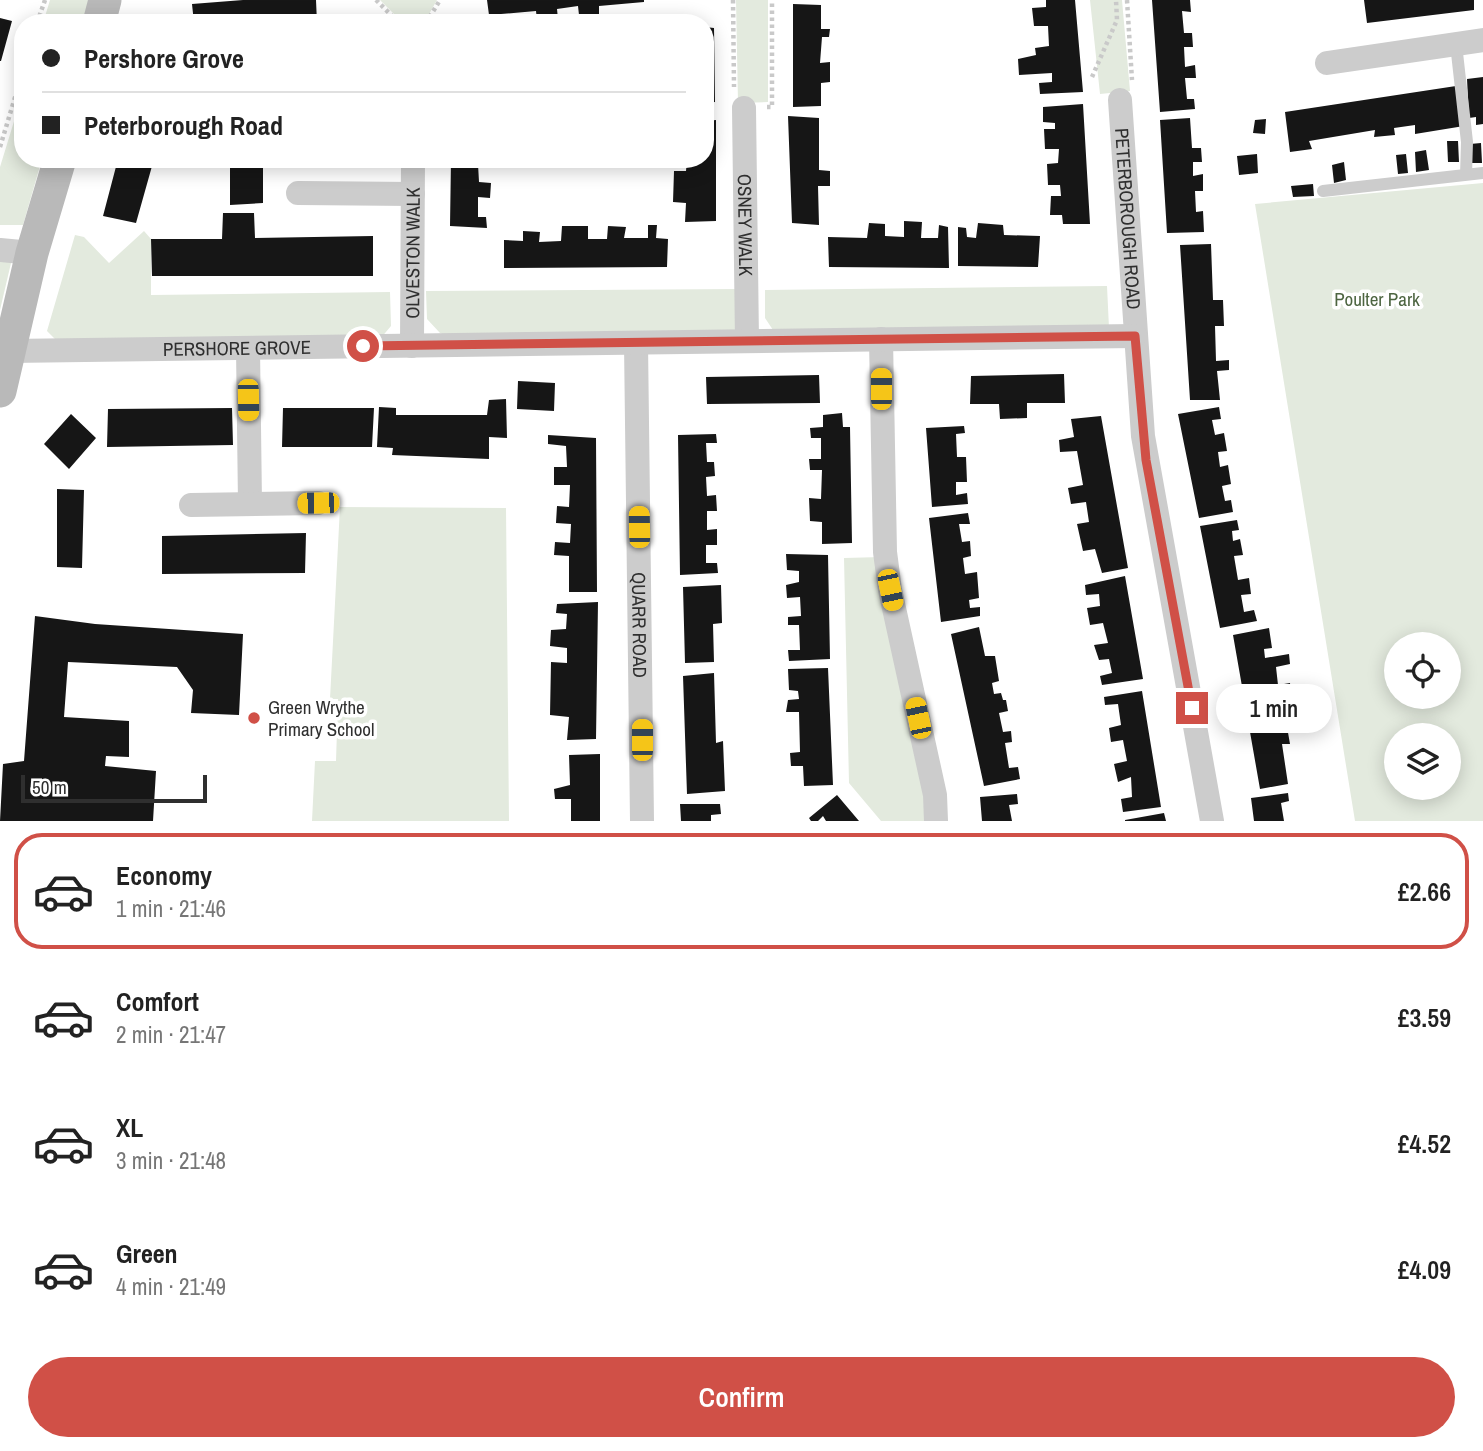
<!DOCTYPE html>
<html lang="en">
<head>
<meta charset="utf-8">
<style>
  body { margin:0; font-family:"Archivo Narrow",sans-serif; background:#f6f6f6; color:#222; height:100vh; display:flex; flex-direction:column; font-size:26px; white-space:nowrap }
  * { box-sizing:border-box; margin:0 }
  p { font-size:23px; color:#767676 }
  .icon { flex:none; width:38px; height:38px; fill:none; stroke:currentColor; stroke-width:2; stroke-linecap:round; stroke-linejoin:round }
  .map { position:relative; height:821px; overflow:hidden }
  .drawer { display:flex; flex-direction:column; background:#fff; flex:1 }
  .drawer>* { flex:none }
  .banner { position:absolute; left:14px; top:14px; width:700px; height:154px; border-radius:28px; box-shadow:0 4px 18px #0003; display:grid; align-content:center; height:154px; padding:0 28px; background:#fff }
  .fabs { position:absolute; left:1384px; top:632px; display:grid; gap:14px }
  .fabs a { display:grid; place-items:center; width:77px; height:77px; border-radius:50%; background:#fff; box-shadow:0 4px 18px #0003; font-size:35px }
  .scale { position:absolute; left:21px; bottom:18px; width:186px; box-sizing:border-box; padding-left:7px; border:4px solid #2f2f2f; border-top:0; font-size:19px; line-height:24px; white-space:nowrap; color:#2f2f2f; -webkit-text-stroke:5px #fff; paint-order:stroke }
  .end { position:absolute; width:32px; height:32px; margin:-16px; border:9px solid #d05047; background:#fff; box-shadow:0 0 0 4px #fff }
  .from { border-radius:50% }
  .bubble { position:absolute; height:49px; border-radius:24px; background:#fff; box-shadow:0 4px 18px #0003; font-size:23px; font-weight:600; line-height:49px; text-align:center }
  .car { position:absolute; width:21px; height:42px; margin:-21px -10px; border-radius:9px; box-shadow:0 0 5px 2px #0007; background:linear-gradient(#f5c518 24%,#345 0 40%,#f5c518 0 76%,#345 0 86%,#f5c518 0) }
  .banner b { display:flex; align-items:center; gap:24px; height:66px; font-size:26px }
  .banner b+b { border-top:2px solid #e0e0e0 }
  .banner i { width:18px; height:18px; background:#222 }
  ul { padding:12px 0 0; list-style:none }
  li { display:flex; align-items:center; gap:21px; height:116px; margin:0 14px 10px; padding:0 14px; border:4px solid transparent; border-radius:28px }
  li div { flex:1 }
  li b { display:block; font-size:26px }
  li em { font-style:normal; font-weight:600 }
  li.current { border-color:#d05047 }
  li>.icon { width:63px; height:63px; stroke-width:1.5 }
  .cta { display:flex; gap:14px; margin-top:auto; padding:14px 28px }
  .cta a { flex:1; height:80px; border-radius:42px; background:#d05047; color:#fff; font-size:28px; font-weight:600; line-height:80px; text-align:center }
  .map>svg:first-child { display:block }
  .green { fill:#e3eade; fill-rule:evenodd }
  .building { fill:#161616 }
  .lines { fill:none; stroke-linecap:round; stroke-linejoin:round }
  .path { stroke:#c9c9c9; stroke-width:4.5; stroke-dasharray:3.5 3.5; stroke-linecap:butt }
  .lane { stroke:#ccc; stroke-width:12 }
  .street { stroke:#ccc; stroke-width:24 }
  .secondary { stroke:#b9b9b9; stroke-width:33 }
  .route { stroke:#d05047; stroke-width:9 }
  .poi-dot { fill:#d05047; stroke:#fff; stroke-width:2.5 }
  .labels { text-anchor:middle; stroke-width:7; stroke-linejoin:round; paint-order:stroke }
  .street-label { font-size:19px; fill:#2f2f2f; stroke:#fff }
  .park-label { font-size:19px; fill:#4d6541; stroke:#fff }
  .poi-label { font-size:19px; fill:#2f2f2f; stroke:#fff; text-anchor:start }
</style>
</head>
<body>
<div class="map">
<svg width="1483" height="821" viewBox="0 0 1483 821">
  <rect width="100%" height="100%" fill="#fff"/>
  <path class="green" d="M50,0H89L82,23H43Z
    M380,0H437L424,23H395V15Z
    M736,0H768V102L738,103Z
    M1090,0H1122L1130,91L1100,94Z
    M23,92V159H42L23,225H0V167Z
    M1483,183V821H1355L1255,204ZM1396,644H1449V696H1396ZM1396,735H1449V788H1396Z
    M144,231L151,239V295L390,292L391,326L380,339L57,341L47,331L75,235L84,237L109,263Z
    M0,256L11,263L0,310Z
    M1107,286L1109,328L773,330L765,318V290Z
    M740,289V334L449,336L440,333L427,319L426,291Z
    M340,507L506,508L509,821H312L315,761H336L338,699H330Z
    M882,557L928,821H881L849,783L844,558Z"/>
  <path class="building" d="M243,0H316L317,23H194L192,4Z
    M487,0H644V2L599,6V15H579L578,6L557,9L558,19L537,20L536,11L489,15Z
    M1046,0H1075L1083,92L1040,94L1039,83L1052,82V73L1019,75L1018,59L1036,55L1035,48L1049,46L1048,26H1034L1032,8L1046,7Z
    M1152,0H1190L1191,12L1182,11L1184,33H1192L1193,47H1184L1185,67L1195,65L1196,78H1185L1187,99H1194L1195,109L1160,112Z
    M1364,0H1474V10L1367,23Z
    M793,4L821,5V29H830L829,37H822L820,63L830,62V82L821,83V106L793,107Z
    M0,18L12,21L1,61H0Z
    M705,27L714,28L715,102L705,103Z
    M1483,77V124L1476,125V117L1469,118L1467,79Z
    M1456,86L1464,126L1415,134V125L1394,128L1395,135L1374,137L1375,130L1309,141L1312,149L1290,152L1285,112Z
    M1083,104L1090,224H1063L1062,215H1050L1051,196H1061L1060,185H1048L1047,164L1058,163L1059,149H1045L1044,129H1055V123L1043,122V107Z
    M788,116L819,118V170L830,171V186H818L819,225L792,223Z
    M1190,118L1192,148H1201L1202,162H1193V176L1203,174V191H1195L1196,212L1203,211L1204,232L1167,233L1160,120Z
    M1266,119L1265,134L1253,133L1255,120Z
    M716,120V221L685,222L686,203L673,202L674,171H686L687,159H705V121Z
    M1447,141H1458L1459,162H1448Z
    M1481,143L1482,163H1471L1470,144Z
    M1426,150L1429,170L1416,172L1415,152Z
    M1257,154L1258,173L1239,175L1237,156Z
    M1406,154L1408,173L1398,174L1396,155Z
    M118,159H154L136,223L103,216Z
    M230,159H263V203L230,205Z
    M451,159H489V166L478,164L479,182L491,183L490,198L478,197V217H486L487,228L450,226Z
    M1344,162L1346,180L1334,183L1332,165Z
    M1313,184L1314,196L1293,197L1291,186Z
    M223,213H254L255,238L373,236V276H152L151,239H222Z
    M904,221L922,222L921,238H938L939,225L948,227L949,268L829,267L828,237L867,238L869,223L885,224V236L904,237Z
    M978,223L1003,225L1004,235L1040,236L1038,267L958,266V227L966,228L967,237L976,238Z
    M648,225H657L656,238L668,239L667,267L504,268V240L523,241V231L540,232L539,242L561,241L562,226H588V239H607L608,226L626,227L624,238H648Z
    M1211,244L1213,300H1223L1224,326H1215L1216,361L1229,360V370L1217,371L1220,400H1190L1180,245Z
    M1064,374L1065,403H1027V418L1000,419L999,404H970L971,376Z
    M819,375L820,403L707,404L706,377Z
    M518,381L555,383L554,411L517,409Z
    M506,399L507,438L489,437V459L392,455L393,448L377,447L379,407L396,408V415H487L489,400Z
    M1219,407L1221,419L1212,420L1215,435L1224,433L1227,451L1218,452L1220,467L1228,465L1231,484L1222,486L1225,501L1231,500L1233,512L1199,518L1178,414Z
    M232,408L233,445L107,447L108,409Z
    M283,408H374L372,447H282Z
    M842,413L843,427H850L852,543L822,544V522L810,521L809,498L821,499L822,470H810L809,459H821V438H811L810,428L823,427V415Z
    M71,414L96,438L69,469L44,444Z
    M1101,416L1128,568L1102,573L1095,549L1083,551L1077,524L1089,522L1086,502L1071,504L1068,488L1083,485L1077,451L1060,452L1059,440L1074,437L1071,419Z
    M964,426L965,433L956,434L957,457H966L967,482H956V495L967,493L968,504L932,507L926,428Z
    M716,434L717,443H706L707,462H714L715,476L706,477L707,496L716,495L717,511H707V530L717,529V545H706V563H717L718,573L680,575L678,435Z
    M548,435L596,438L597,592H569V556L554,555L555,542L570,543L571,524L556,523L557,506L569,507L570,485H554V467H567L566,446L548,444Z
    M57,489L84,490L82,568L57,567Z
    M968,513L970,524H959L962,542L970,541L971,556L963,558L965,574L977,572L979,598L969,600L970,608L980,607V616L941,622L929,518Z
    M1237,520L1239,530L1232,531L1233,541L1240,539L1243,555L1234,556L1238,580L1249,578L1251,594L1241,595L1244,612L1254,610L1257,621L1220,628L1200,526Z
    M306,533L305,573L162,574V536Z
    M786,554L828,555L830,659L789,661L788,650H800L799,625H788V617L801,616L800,597L787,598L786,585L799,582V571L787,570Z
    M1125,576L1143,679L1102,685L1100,676L1112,673L1109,659L1099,660L1094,645L1108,643L1103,623L1090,625L1087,608L1100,606L1099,594L1086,595L1085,585Z
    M721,585L722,623L713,624L714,662L685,663L683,587Z
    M598,602L596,739L567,740L569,717L550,715L551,662L567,663V648L550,646L551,630L566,629L567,614L556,613L557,604Z
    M35,616L95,624L243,634L239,715L191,713L193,690L177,667L68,662L64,717L129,721V757L106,756L105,766L156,771L153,821H0L3,764L24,761Z
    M979,627L985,656H995L999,681L992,683L994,694L1001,693L1003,700H1006L1008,711L999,713L1003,732L1011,731L1012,742L1005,743L1009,768L1018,767L1020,779L984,786L951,634Z
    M1269,628L1272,648L1264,649L1265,658L1289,654L1290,664L1276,667L1278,685L1290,683L1292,702L1283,704L1290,744H1282L1288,784L1260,789L1233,635Z
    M828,668L833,785L804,786L803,766H791L790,753L800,752L799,712H786L788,700L799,699L798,691L789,690L788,669Z
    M714,673L716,743L723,741L725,791L687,794L683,676Z
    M1142,691L1161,807L1123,812L1121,799L1132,797L1131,777L1118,782L1114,764L1127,761L1123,740L1111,742L1109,728L1121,725L1118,704L1105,705L1104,697Z
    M600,754V821H571V799H555L554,789L570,785L569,755Z
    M1288,793L1289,801L1281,803L1284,821H1254L1251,798Z
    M1017,794L1018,804L1009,805L1012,821H982L980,797Z
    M837,795L859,821H826L823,816L818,821H811L809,818Z
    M680,804H720L721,814L711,815V821H681Z
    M1164,813L1166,821H1125V820Z"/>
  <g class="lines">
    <path class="path" d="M376,0L393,17V23
      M733,0L734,87
      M1127,0L1132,80
      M393,17L426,18
      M37,23L45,0
      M426,23L440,0
      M1092,77L1117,20L1116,0
      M767,107H772V0
      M0,147L23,71"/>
    <path class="lane" d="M1456,44L1467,142L1466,175
      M1323,191L1483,173"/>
    <g class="street">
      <path d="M1327,63L1483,40"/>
      <path id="s1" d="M1120,100L1143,436L1212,821"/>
      <path id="s2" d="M744,108L747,341"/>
      <path d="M298,193L413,194"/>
      <path d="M0,250L32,253"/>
      <path d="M881,339L885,552L890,590L935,795L936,821"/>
      <path id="s3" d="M636,343L642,821"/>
      <path id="s4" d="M412,346L413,159"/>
      <path d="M248,348L250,504"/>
      <path id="s5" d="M9,351L1135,336"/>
      <path d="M191,505L318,503"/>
    </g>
    <path class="secondary" d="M99,23L105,0
      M0,391L32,253L60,159"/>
  </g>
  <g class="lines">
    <path class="route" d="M363,346L1135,336L1146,460L1192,708"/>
  </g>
  <circle class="poi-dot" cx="254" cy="718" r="7"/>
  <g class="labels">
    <g class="street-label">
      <text dy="7" stroke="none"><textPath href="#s1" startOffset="119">PETERBOROUGH ROAD</textPath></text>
      <text dy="7" stroke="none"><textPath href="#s2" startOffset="117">OSNEY WALK</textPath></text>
      <text dy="7" stroke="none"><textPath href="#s4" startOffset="93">OLVESTON WALK</textPath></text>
      <text dy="7" stroke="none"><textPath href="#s5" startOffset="228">PERSHORE GROVE</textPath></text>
      <text dy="7" stroke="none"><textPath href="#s3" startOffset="282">QUARR ROAD</textPath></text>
    </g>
    <g class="park-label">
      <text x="1377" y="306">Poulter Park</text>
    </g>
    <g class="poi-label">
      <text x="268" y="714">Green Wrythe<tspan x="268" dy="22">Primary School</tspan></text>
    </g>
  </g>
</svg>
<div class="fabs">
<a><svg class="icon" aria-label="locate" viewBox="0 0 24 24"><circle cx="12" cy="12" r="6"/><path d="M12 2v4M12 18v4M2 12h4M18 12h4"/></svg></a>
<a><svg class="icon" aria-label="layers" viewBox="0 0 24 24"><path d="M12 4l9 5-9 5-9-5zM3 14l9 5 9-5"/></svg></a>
</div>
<div class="scale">50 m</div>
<i class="end from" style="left:363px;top:346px"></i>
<i class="end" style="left:1192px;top:708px"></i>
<div class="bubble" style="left:1216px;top:684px;width:116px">1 min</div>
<i class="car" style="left:881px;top:389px;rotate:0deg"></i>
<i class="car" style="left:248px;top:400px;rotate:179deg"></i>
<i class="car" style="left:318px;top:503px;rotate:269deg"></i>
<i class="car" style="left:639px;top:527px;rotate:359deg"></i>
<i class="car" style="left:890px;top:590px;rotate:168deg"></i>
<i class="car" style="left:918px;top:718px;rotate:348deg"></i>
<i class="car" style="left:642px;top:740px;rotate:0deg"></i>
<div class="banner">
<b><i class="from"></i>Pershore Grove</b>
<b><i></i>Peterborough Road</b>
</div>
</div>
<section class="drawer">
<ul>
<li class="current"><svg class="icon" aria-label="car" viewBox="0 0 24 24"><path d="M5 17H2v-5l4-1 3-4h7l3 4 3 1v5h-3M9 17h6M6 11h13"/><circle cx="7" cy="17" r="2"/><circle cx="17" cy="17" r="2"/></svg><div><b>Economy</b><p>1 min · 21:46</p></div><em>£2.66</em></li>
<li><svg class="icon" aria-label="car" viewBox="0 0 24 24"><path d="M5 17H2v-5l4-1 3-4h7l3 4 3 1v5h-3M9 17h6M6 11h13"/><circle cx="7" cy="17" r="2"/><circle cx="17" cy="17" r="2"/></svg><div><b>Comfort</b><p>2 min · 21:47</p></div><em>£3.59</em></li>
<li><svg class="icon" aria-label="car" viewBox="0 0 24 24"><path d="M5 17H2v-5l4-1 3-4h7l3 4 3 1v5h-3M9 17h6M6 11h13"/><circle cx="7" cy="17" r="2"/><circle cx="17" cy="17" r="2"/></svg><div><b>XL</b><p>3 min · 21:48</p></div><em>£4.52</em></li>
<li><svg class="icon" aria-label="car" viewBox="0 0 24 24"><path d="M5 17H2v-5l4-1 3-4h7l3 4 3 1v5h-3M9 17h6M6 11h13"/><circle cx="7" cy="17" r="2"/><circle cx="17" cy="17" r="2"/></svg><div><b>Green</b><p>4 min · 21:49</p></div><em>£4.09</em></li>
</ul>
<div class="cta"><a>Confirm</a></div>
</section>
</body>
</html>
